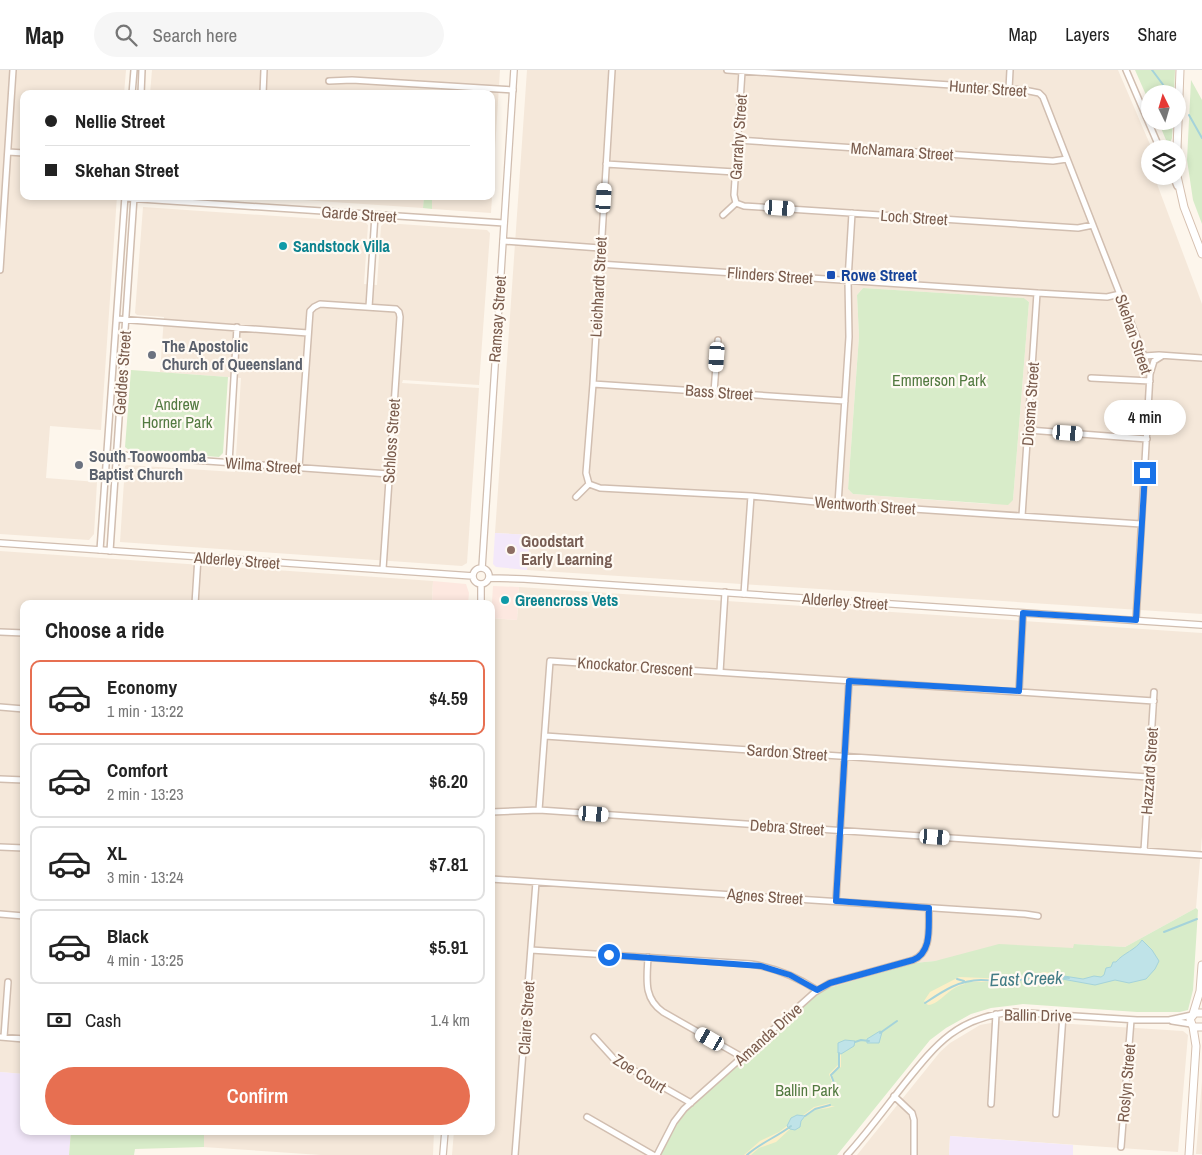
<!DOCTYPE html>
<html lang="en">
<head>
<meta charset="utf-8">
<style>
  body { margin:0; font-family:"Archivo Narrow",sans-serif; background:#f6f6f6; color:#222; height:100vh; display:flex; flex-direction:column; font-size:19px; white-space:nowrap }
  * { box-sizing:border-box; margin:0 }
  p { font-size:16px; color:#767676 }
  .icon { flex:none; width:28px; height:28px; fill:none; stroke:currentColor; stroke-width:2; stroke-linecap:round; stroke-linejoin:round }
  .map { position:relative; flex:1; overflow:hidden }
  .drawer { position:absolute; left:20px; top:530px; width:475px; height:535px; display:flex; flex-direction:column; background:#fff; border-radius:10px; box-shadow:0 2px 8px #0003 }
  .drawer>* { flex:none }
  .top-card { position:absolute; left:20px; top:20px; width:475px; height:110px; border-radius:10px; box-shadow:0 2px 8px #0003; display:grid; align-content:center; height:110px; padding:0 25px; background:#fff }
  .needle { width:32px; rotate:355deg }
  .fabs { position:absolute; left:1141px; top:15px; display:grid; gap:10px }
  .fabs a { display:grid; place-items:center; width:45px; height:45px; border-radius:50%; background:#fff; box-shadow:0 2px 8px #0003; font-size:25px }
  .end { position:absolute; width:22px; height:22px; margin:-11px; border:6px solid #1a73e8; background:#fff; box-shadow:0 0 0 2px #fff }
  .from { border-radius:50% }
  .bubble { position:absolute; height:35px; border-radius:18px; background:#fff; box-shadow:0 2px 8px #0003; font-size:16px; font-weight:600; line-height:35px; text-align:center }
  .car { position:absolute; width:15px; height:30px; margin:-15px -8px; border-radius:6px; box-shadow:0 0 4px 1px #0007; background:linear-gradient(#fff 24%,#345 0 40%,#fff 0 76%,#345 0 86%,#fff 0) }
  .top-card b { display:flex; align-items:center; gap:18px; height:48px; font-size:19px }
  .top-card b+b { border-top:1px solid #e0e0e0 }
  .top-card i { width:12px; height:12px; background:#222 }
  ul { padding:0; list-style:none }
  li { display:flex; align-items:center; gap:15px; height:75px; margin:0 10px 8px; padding:0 15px; border:2px solid #e0e0e0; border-radius:10px }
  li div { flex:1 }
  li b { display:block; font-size:19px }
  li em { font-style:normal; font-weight:600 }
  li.on { border-color:#e76f51 }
  li>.icon { width:45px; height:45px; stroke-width:1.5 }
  h2 { padding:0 25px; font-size:22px; line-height:60px }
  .pay { display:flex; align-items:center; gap:12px; height:55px; padding:0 25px; font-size:19px }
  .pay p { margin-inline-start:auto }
  .button { display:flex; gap:10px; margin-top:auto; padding:10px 25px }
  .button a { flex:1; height:58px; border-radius:30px; background:#e76f51; color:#fff; font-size:20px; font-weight:600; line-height:58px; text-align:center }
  header { display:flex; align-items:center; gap:30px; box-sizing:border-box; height:70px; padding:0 25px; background:#fff; border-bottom:1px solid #e0e0e0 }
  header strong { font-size:24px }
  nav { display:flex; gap:28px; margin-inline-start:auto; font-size:18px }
  .search { width:350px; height:45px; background:#f6f6f6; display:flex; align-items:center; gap:12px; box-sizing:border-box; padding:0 18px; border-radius:28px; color:#767676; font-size:19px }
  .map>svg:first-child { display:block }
  .residential { fill:#f5e8da; fill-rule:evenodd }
  .commercial { fill:#fde8e0 }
  .education { fill:#f3e8fa }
  .green { fill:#d8ecc9 }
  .sand { fill:#fcefc7 }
  .water { fill:#bfe3e8; stroke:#a5d3da }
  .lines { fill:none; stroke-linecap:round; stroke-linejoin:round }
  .stream { stroke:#a5d3da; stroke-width:2 }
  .minor-casing { stroke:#d1beb0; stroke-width:8 }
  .tertiary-casing { stroke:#d1beb0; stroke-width:8 }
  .secondary-casing { stroke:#d6c0b0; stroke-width:9 }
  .minor { stroke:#fff; stroke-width:5 }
  .tertiary { stroke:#fff; stroke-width:5.5 }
  .secondary { stroke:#fff; stroke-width:7 }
  .route { stroke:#1a73e8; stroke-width:6 }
  .culture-dot { fill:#0f9aa8; stroke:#fffaf3; stroke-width:2 }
  .transit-dot { fill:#1a4fb4; stroke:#fffaf3; stroke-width:2 }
  .worship-dot { fill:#6b7280; stroke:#fffaf3; stroke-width:2 }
  .education-dot { fill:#8d6e63; stroke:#fffaf3; stroke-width:2 }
  .labels { text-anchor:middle; stroke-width:4.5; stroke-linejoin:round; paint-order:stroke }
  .street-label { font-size:16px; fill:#7a5c4d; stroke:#fffaf3 }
  .culture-label { font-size:16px; font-weight:bold; fill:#0d838f; stroke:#fffaf3; text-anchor:start }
  .transit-label { font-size:16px; font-weight:bold; fill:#164399; stroke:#fffaf3; text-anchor:start }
  .worship-label { font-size:16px; font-weight:bold; fill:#5b616d; stroke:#fffaf3; text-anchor:start }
  .park-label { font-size:16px; fill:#537a41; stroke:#fffaf3 }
  .education-label { font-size:16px; font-weight:bold; fill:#785e54; stroke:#fffaf3; text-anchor:start }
  .water-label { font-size:18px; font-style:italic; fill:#437c86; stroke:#fffaf3 }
</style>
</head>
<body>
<header>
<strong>Map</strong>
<div class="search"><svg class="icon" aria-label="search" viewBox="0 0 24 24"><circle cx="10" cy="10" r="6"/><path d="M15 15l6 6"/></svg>Search here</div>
<nav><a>Map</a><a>Layers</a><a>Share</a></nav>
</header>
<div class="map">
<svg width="1202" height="1085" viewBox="0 0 1202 1085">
  <rect width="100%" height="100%" fill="#fdf6ec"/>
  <path class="residential" d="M0,0H126L124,24H24V126H117L101,360L50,356L46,408L97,412L94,464L89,470L0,464Z
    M152,0H500L491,143L432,139V126H491V24H150Z
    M527,0H1118L1152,79H1150V106H1154L1202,234V544L527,500L530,465L495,463ZM863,218L1024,228L1029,232L1013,430L989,434L853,424L848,419L859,266L857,225Z
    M243,126H424L423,138Z
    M143,137L365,152L368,155L364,214L377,215L381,156L385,153L487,160L490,163L479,315L403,310L402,313L479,318L467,493L462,496L120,472L125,396L127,395L235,402L241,308L160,302L164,247L137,245L135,243Z
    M0,481L433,511L432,534H24V1004L0,1002Z
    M519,517L1202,563V766L1196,838L1125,877L1074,874V878L914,893L825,919L817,925L687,1041L677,1054L661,1085H452L454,1061H491V548L517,550Z
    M1007,950L1183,961L1188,965L1178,1082L950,1066L949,1085H857L940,982L950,973L980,955Z
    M1202,1011V1084H1196Z
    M204,1061H434L433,1085H321L203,1077Z"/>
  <path class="commercial" d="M433,511L466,514L469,523L468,534H432Z
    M493,516L519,517L517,550L491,548Z"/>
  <path class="education" d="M495,463L530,465L527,500L496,497L493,494Z
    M0,1002L24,1004V1061H71L69,1085H0Z
    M950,1066L1073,1075V1085H949Z"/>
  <path class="green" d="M1135,0H1175L1174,24H1150V34Z
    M1191,10L1202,30V154L1193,130L1187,90Z
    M1158,51H1173L1172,68L1170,73L1166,70Z
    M424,126H432V139L423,138Z
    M863,218L1024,228L1029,232L1013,430L1008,435L853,424L848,419L859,266L857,225Z
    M131,300L228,307L223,383L219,387L129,380L125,377Z
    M1196,838L1198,840L1193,920L1188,940L1180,942H1137L1023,934L991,938L971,944L946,958L930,970L837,1085H661L677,1054L687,1041L817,925L825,919L914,893L935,891L999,874L1073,878L1074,874L1125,877Z
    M71,1061H204V1077L135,1079L134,1085H69Z"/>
  <path class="sand" d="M1045,902L1056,904L1067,908L1056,910L1038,908L1006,912H965V914C948,917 941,934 928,935L924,931L930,922L959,907L1009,909Z
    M838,983L841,984V997L834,1002L832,1007L837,1018L833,1015L829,1004L838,995Z
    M830,1033L828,1036H835L828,1038L815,1040L802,1049L805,1046H802L814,1037Z
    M787,1056L790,1059L776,1072L759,1078L751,1085H744L760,1071L779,1062Z"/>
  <path class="water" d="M1142,870L1152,880L1159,891L1155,899L1146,909L1129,913L1115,910L1095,915L1062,909L1067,908L1064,906L1083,909L1094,906L1101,907L1104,905L1106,898L1111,897L1113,892H1116C1123,883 1136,880 1142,870Z
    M880,961L882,962L879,973H867V969Z
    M845,970L855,971L854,976L841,984L838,983V973Z
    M797,1045L805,1046L801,1051L800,1057L795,1060L790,1059L787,1056L791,1048Z"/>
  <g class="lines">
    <path class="stream" d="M1152,0L1170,24
      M1189,45L1202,68
      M1164,862L1197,849
      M957,909L964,911
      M925,933C943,921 959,910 981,910C991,910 1001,912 1012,911C1035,909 1044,903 1069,908
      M880,963L897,951
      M855,972L861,970L869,971
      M836,1018L831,1005L839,997V983
      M805,1046L815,1039L830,1035
      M747,1085C760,1073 777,1067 791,1056"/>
    <g class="minor-casing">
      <path id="minor" d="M727,0L1024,20L1039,23L1043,27L1144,286L1150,304L1136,550
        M1126,0L1160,79
        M329,11L352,10L513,20
        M1009,19L1010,0
        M132,24L134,0
        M141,24L142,0
        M263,24L264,0
        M737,70L1053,91L1067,89
        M8,82L24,83
        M606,94L735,102
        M1173,106L1177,116
        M125,128L504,153
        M736,133L744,136L1078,158L1093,155
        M736,133L734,125L742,1
        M723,145L736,133
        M503,171L600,178
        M599,194L1037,223L1107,227L1120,224
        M0,200L13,0
        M369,237L375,145
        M117,249L308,263
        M1144,286L1159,285L1202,288
        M1150,304L1154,291L1162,286
        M1091,308L1150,311
        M593,314L845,331
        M714,322L718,270
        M1028,360L1147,369
        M107,384L389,404
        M229,393L237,257
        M299,397L310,241L314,237L320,234L396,239L399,242L400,247L383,499
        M589,414L600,418L751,426L838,434L1141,454
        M576,427L589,414L586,403L593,314L612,0
        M838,434L849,267L848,210L852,143
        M1022,446L1037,223
        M100,480L125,126
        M110,481L134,127
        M744,524L751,426
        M195,534L198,487
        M0,562L24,563
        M720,602L725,522
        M1019,621L1023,543
        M0,637L24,639
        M545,666L1148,707
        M0,709L24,710
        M539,740L550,591L1154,631
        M491,742L539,740L1202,785
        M0,777L24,778
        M1144,781L1154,622
        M491,809L1025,844L1038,846
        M836,831L849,611
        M0,844L24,846
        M531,880L751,894C776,898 797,907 817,920
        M648,887C647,909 643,928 663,942L742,987
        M1172,951L1191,954
        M0,967L24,969
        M4,967L8,912
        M594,967L614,989L691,1033
        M894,1026L912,1043L914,1050V1085
        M991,1034L996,944
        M1056,1044L1063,945
        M587,1047L653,1085
        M1121,1077L1131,950
        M515,1085L536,812
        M657,1085L674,1052L684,1039L815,922L830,913L913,890C933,882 928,855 929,838
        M847,1085C868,1062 886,1037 905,1013C937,973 958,947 1013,942L1137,950H1169L1192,945"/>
    </g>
    <g class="tertiary-casing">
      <path id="tertiary" d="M0,473L473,506
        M482,498L514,0
        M473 506a8 8 0 1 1 16 0a8 8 0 1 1-16 0Z
        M489,508L524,509L1202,555
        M481,534V514
        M443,1085L445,1061"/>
    </g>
    <g class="secondary-casing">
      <path id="secondary" d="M1177,79L1180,0
        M1177,106L1184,137L1202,184
        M1202,943H1195L1190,949L1193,957H1202
        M1193,944L1200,921L1202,895
        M1189,1085L1196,976L1193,957"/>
    </g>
    <use href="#minor" class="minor"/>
    <use href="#tertiary" class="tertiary"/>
    <use href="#secondary" class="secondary"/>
  </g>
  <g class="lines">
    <path class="route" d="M609,885L761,896L790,905L817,920L830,913L913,890C933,882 928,855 929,838L836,831L849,611L1019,621L1023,543L1136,550L1145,403"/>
  </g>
  <g class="culture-dot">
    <circle cx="283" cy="176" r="5"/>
    <circle cx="505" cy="530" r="5"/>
  </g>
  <rect class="transit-dot" x="826" y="200" width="10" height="10" rx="2.5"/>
  <g class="worship-dot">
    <circle cx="152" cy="285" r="5"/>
    <circle cx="79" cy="395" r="5"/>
  </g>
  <circle class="education-dot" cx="511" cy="480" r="5"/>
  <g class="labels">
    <g class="street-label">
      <text transform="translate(988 18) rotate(4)" y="6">Hunter Street</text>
      <text transform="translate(738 67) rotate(-86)" y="6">Garrahy Street</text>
      <text transform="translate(902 81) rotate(4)" y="6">McNamara Street</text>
      <text transform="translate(359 144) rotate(4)" y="6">Garde Street</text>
      <text transform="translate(914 147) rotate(4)" y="6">Loch Street</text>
      <text transform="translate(770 205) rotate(4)" y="6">Flinders Street</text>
      <text transform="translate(598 217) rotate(-87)" y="6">Leichhardt Street</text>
      <text transform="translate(497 249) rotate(-86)" y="6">Ramsay Street</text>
      <text transform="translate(1134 264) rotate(71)" y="6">Skehan Street</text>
      <text transform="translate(122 303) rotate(-86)" y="6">Geddes Street</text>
      <text transform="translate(719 322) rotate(4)" y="6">Bass Street</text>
      <text transform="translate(1030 334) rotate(-86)" y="6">Diosma Street</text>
      <text transform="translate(391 371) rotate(-86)" y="6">Schloss Street</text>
      <text transform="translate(263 395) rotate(4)" y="6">Wilma Street</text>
      <text transform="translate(865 435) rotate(4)" y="6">Wentworth Street</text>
      <text transform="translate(237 490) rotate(4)" y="6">Alderley Street</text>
      <text transform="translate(845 531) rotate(4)" y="6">Alderley Street</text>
      <text transform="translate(635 596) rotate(4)" y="6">Knockator Crescent</text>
      <text transform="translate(787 682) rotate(4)" y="6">Sardon Street</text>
      <text transform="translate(1149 701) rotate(-86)" y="6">Hazzard Street</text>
      <text transform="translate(787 757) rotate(4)" y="6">Debra Street</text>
      <text transform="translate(765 826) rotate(4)" y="6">Agnes Street</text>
      <text transform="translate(1038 945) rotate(1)" y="6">Ballin Drive</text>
      <text transform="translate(526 948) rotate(-86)" y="6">Claire Street</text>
      <text transform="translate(768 964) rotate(-42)" y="6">Amanda Drive</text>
      <text transform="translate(640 1003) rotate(32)" y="6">Zoe Court</text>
      <text transform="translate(1126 1013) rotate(-85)" y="6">Roslyn Street</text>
    </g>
    <g class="culture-label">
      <text x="293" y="182">Sandstock Villa</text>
      <text x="515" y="536">Greencross Vets</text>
    </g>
    <g class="transit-label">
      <text x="841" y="211">Rowe Street</text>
    </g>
    <g class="worship-label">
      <text x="162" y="282">The Apostolic<tspan x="162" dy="18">Church of Queensland</tspan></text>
      <text x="89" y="392">South Toowoomba<tspan x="89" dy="18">Baptist Church</tspan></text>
    </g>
    <g class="park-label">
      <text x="939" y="316">Emmerson Park</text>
      <text x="177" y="340">Andrew<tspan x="177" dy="18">Horner Park</tspan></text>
      <text x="807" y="1026">Ballin Park</text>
    </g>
    <g class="education-label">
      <text x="521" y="477">Goodstart<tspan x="521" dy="18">Early Learning</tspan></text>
    </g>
    <g class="water-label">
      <text transform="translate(1026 909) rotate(-2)" y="6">East Creek</text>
    </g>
  </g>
</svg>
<div class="fabs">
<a><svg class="needle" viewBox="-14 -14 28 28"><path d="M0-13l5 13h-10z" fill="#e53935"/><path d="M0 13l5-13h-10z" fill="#767676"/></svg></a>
<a><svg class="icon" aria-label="layers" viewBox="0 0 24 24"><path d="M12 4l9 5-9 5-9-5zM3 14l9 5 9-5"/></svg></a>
</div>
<i class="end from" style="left:609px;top:885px"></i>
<i class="end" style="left:1145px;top:403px"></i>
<div class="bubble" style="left:1104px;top:330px;width:82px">4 min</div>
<i class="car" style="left:604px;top:128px;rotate:4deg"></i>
<i class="car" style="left:780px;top:138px;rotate:94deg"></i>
<i class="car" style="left:717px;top:287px;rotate:184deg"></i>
<i class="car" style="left:1068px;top:363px;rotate:94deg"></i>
<i class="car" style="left:594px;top:744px;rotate:94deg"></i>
<i class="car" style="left:935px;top:767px;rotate:94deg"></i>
<i class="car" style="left:710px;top:969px;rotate:300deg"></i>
<div class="top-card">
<b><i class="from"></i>Nellie Street</b>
<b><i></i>Skehan Street</b>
</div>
<section class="drawer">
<h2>Choose a ride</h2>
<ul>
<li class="on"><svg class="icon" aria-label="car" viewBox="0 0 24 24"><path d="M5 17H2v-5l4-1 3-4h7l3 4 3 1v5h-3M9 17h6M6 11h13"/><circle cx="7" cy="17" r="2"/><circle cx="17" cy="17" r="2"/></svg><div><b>Economy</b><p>1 min · 13:22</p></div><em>$4.59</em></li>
<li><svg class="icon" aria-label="car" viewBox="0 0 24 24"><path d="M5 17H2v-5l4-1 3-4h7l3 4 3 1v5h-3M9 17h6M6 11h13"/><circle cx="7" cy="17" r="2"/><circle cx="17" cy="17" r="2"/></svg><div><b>Comfort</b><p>2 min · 13:23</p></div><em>$6.20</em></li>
<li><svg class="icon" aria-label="car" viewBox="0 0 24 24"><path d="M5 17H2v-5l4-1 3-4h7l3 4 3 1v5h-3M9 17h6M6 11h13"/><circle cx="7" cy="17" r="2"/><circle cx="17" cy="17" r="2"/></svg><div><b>XL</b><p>3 min · 13:24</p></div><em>$7.81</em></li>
<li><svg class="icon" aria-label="car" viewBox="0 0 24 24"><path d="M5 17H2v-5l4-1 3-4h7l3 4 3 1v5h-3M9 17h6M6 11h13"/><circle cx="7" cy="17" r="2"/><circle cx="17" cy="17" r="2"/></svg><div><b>Black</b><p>4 min · 13:25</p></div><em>$5.91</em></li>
</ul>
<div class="pay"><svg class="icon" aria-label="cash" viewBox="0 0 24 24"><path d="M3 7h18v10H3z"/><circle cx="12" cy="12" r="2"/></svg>Cash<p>1.4 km</p></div>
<div class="button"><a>Confirm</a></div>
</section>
</div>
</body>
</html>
